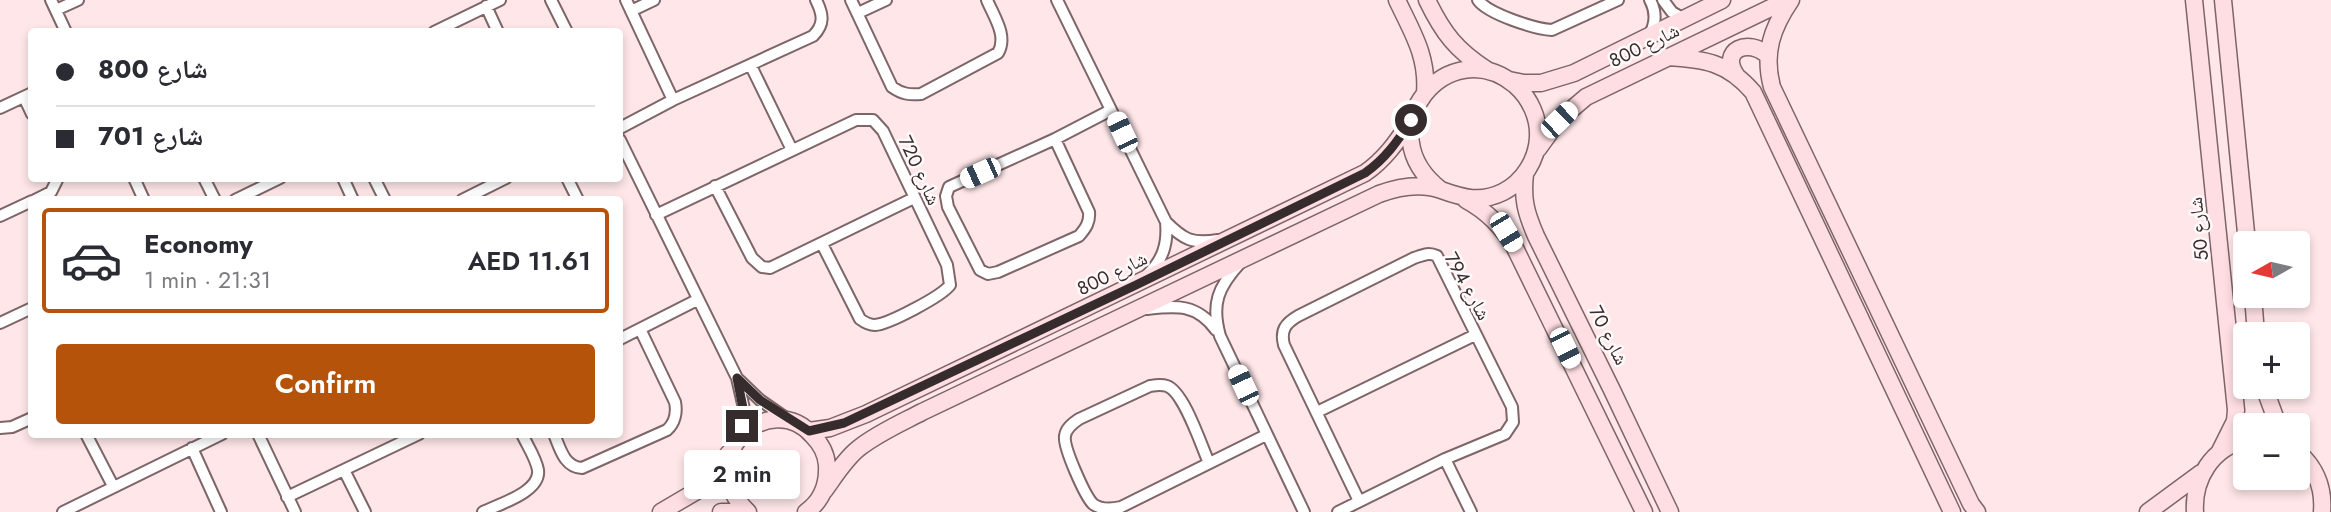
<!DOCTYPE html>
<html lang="en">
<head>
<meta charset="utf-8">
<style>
  body { margin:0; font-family:Jost,"Noto Naskh Arabic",sans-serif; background:#f2f2f3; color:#2b2b33; height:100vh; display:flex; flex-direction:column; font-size:26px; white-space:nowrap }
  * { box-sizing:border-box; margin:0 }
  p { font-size:23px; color:#7c7c81 }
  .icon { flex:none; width:38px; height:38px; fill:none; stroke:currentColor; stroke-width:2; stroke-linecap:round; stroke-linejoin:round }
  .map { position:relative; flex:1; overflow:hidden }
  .panel { position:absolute; left:28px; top:196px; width:595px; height:242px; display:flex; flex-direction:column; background:#fff; border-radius:7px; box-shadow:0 4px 10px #0003 }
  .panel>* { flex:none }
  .hud { position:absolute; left:28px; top:28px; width:595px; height:154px; border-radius:7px; box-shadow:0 4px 10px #0003; display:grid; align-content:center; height:154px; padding:0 28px; background:#fff }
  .needle { width:46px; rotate:262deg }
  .fabs { position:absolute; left:2233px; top:231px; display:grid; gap:14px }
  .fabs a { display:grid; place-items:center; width:77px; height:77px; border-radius:7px; background:#fff; box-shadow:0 4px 10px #0003; font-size:35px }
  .end { position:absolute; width:32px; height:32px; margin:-16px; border:9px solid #372c2d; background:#fff; box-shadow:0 0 0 4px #fff }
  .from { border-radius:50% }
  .bubble { position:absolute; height:49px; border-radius:7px; background:#fff; box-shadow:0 4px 10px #0003; font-size:23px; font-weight:600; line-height:49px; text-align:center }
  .car { position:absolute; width:21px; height:42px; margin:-21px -10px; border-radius:9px; box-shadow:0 0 5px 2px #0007; background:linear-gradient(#fff 24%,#345 0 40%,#fff 0 76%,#345 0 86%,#fff 0) }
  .hud b { display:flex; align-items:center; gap:24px; height:66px; font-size:26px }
  .hud b+b { border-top:2px solid #e1e1e2 }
  .hud i { width:18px; height:18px; background:#2b2b33 }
  ul { padding:12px 0 0; list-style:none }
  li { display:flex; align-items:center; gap:21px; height:105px; margin:0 14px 10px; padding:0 14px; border:4px solid transparent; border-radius:7px }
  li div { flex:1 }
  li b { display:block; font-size:26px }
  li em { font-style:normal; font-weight:600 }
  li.active { border-color:#b45309 }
  li>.icon { width:63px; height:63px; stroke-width:1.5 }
  .cta { display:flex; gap:14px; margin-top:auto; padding:14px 28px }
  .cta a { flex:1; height:80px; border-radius:7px; background:#b45309; color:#fff; font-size:28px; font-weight:600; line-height:80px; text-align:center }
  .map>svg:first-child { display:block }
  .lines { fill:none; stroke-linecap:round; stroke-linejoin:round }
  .street-casing { stroke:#7e6568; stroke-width:14 }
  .secondary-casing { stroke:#7e6568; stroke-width:19 }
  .street { stroke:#fff; stroke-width:10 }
  .secondary { stroke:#fedee3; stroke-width:16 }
  .route { stroke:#372c2d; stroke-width:9 }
  .labels { text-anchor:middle; stroke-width:5; stroke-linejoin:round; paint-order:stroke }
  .street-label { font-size:19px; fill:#372c2d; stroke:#fff9fa }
</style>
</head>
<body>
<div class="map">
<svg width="2331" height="512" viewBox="0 0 2331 512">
  <rect width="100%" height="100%" fill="#ffe7e9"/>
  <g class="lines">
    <g class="street-casing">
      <path id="street" d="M51,0L66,32
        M551,0L567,32
        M626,0L673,100
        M851,0L892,87C902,94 909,95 921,94L998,53C1008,36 994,17 987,0
        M1057,0L1166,222C1184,240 1192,244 1218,240
        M1478,0C1488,14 1535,29 1552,30L1618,0
        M1663,0L1672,12L1684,19
        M486,6L498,32
        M56,10L78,0
        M631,11L654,0
        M858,13L886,0
        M434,32L500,0
        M1648,37C1656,25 1657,13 1650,0
        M751,66L792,150
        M24,97L32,114
        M0,108L32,93
        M620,128L673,100L813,36C825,24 823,14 816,0
        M1055,139L1089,212C1090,222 1086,228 1079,236L998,272L988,274L980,270L948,207L946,196L949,187L1055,139L1111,110
        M620,140L737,378L745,413L737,437
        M134,178L144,200
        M204,178L215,200
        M343,178L353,200
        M374,178L385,200
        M567,178L578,200
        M715,186L752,258L762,267L770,268L914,198
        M35,200L51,192L58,178
        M235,200L280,178
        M462,200L506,178
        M656,215L856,120H873L883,131L947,265L950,285C942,296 889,324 875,325C870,325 864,322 860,319L822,244
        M0,216L32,201
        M1240,263C1218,287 1211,304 1220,336L1304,512
        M1147,275C1163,260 1168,244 1166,222
        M1146,309C1176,306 1196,303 1216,330
        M0,323L32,308
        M620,339L697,300
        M737,378L760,400L786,418
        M1317,412L1475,335
        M0,428L12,427L32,418
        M86,434L113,486
        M258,434L295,512
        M554,434C560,448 564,467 582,468L667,430C675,423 677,412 675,402L640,329
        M192,448L221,512
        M1445,459L1471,512
        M1209,463C1201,445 1184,392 1167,386C1161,384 1156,385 1150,386L1079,419C1073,423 1066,428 1065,436C1063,447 1085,496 1093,504C1101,510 1112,509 1121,507L1266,435
        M344,470L365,512
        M287,497L419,434
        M63,512L222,434
        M483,512C499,504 541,492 538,470C536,458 527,445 522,434
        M1338,512L1445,459L1505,434L1513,422L1512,407L1437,256C1428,252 1423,255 1414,258L1298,316C1286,323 1280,330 1284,345L1359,501"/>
    </g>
    <g class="secondary-casing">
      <path id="secondary" d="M1397,0C1412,32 1428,56 1425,93
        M1427,0C1443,33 1456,50 1487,70
        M1791,0C1772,28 1763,53 1772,87L1971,504L1977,512
        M2194,0L2236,410L2235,421L2220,451
        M2223,0L2247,243
        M1667,57C1704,59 1727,62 1753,92L1952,512
        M1736,75C1719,50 1749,37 1768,56
        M1509,80L1524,83H1541L1574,73L1722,0
        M1538,149L1559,120L1586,97L1787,0
        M1525,174C1522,199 1526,213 1536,236L1611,388L1670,512
        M1466,200C1488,212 1502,227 1515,248L1644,512
        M2253,296L2256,334
        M2264,387L2278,425
        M809,431L830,428L866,414L1365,173C1384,160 1397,142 1410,122
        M2298,452C2316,468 2324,488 2322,512
        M824,491C835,476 845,459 859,448C878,433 901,423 922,412L1379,194C1398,187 1421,183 1441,190C1463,198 1481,203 1503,192C1523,182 1537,160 1538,137C1539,118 1530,98 1515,85C1448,30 1364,131 1441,190
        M661,512L695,492L714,474L729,453
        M721,512H743
        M748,512C689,456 771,387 813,436C821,444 826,453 827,465C828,484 822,501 806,512
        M2148,512L2201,473
        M2195,512C2193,479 2212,448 2245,440"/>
    </g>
    <use href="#street" class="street"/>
    <use href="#secondary" class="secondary"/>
  </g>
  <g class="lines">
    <path class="route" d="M742,426L744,413L737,378L760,400L809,431L844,423L1136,285L1365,173C1385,159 1398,141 1411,120"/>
  </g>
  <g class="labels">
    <g class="street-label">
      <text transform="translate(1644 45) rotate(-26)" y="7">شارع 800</text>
      <text transform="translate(920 170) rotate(65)" y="7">شارع 720</text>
      <text transform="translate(2198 229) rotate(-96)" y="7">شارع 50</text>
      <text transform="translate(1112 273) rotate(-26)" y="7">شارع 800</text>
      <text transform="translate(1468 286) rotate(61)" y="7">شارع 794</text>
      <text transform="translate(1609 335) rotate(63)" y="7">شارع 70</text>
    </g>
  </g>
</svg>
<div class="fabs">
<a><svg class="needle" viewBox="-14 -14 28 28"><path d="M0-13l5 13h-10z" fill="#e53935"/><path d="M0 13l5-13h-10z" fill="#7c7c81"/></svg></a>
<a>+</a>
<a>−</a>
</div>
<i class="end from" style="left:1411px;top:120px"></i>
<i class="end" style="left:742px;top:426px"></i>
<div class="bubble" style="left:684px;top:450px;width:116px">2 min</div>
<i class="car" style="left:1559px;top:120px;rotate:46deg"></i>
<i class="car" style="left:1122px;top:132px;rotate:335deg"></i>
<i class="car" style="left:980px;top:173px;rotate:246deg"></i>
<i class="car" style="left:1506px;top:232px;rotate:149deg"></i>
<i class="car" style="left:1565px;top:348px;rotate:154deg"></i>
<i class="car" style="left:1243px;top:385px;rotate:335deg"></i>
<div class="hud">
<b><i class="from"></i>شارع 800</b>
<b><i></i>شارع 701</b>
</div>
<section class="panel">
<ul>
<li class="active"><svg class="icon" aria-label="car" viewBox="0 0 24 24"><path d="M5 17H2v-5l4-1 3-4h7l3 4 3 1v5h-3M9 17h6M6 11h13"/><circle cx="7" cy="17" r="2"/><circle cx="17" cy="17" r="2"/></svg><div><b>Economy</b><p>1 min · 21:31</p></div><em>AED 11.61</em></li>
</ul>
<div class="cta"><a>Confirm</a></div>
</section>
</div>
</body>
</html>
